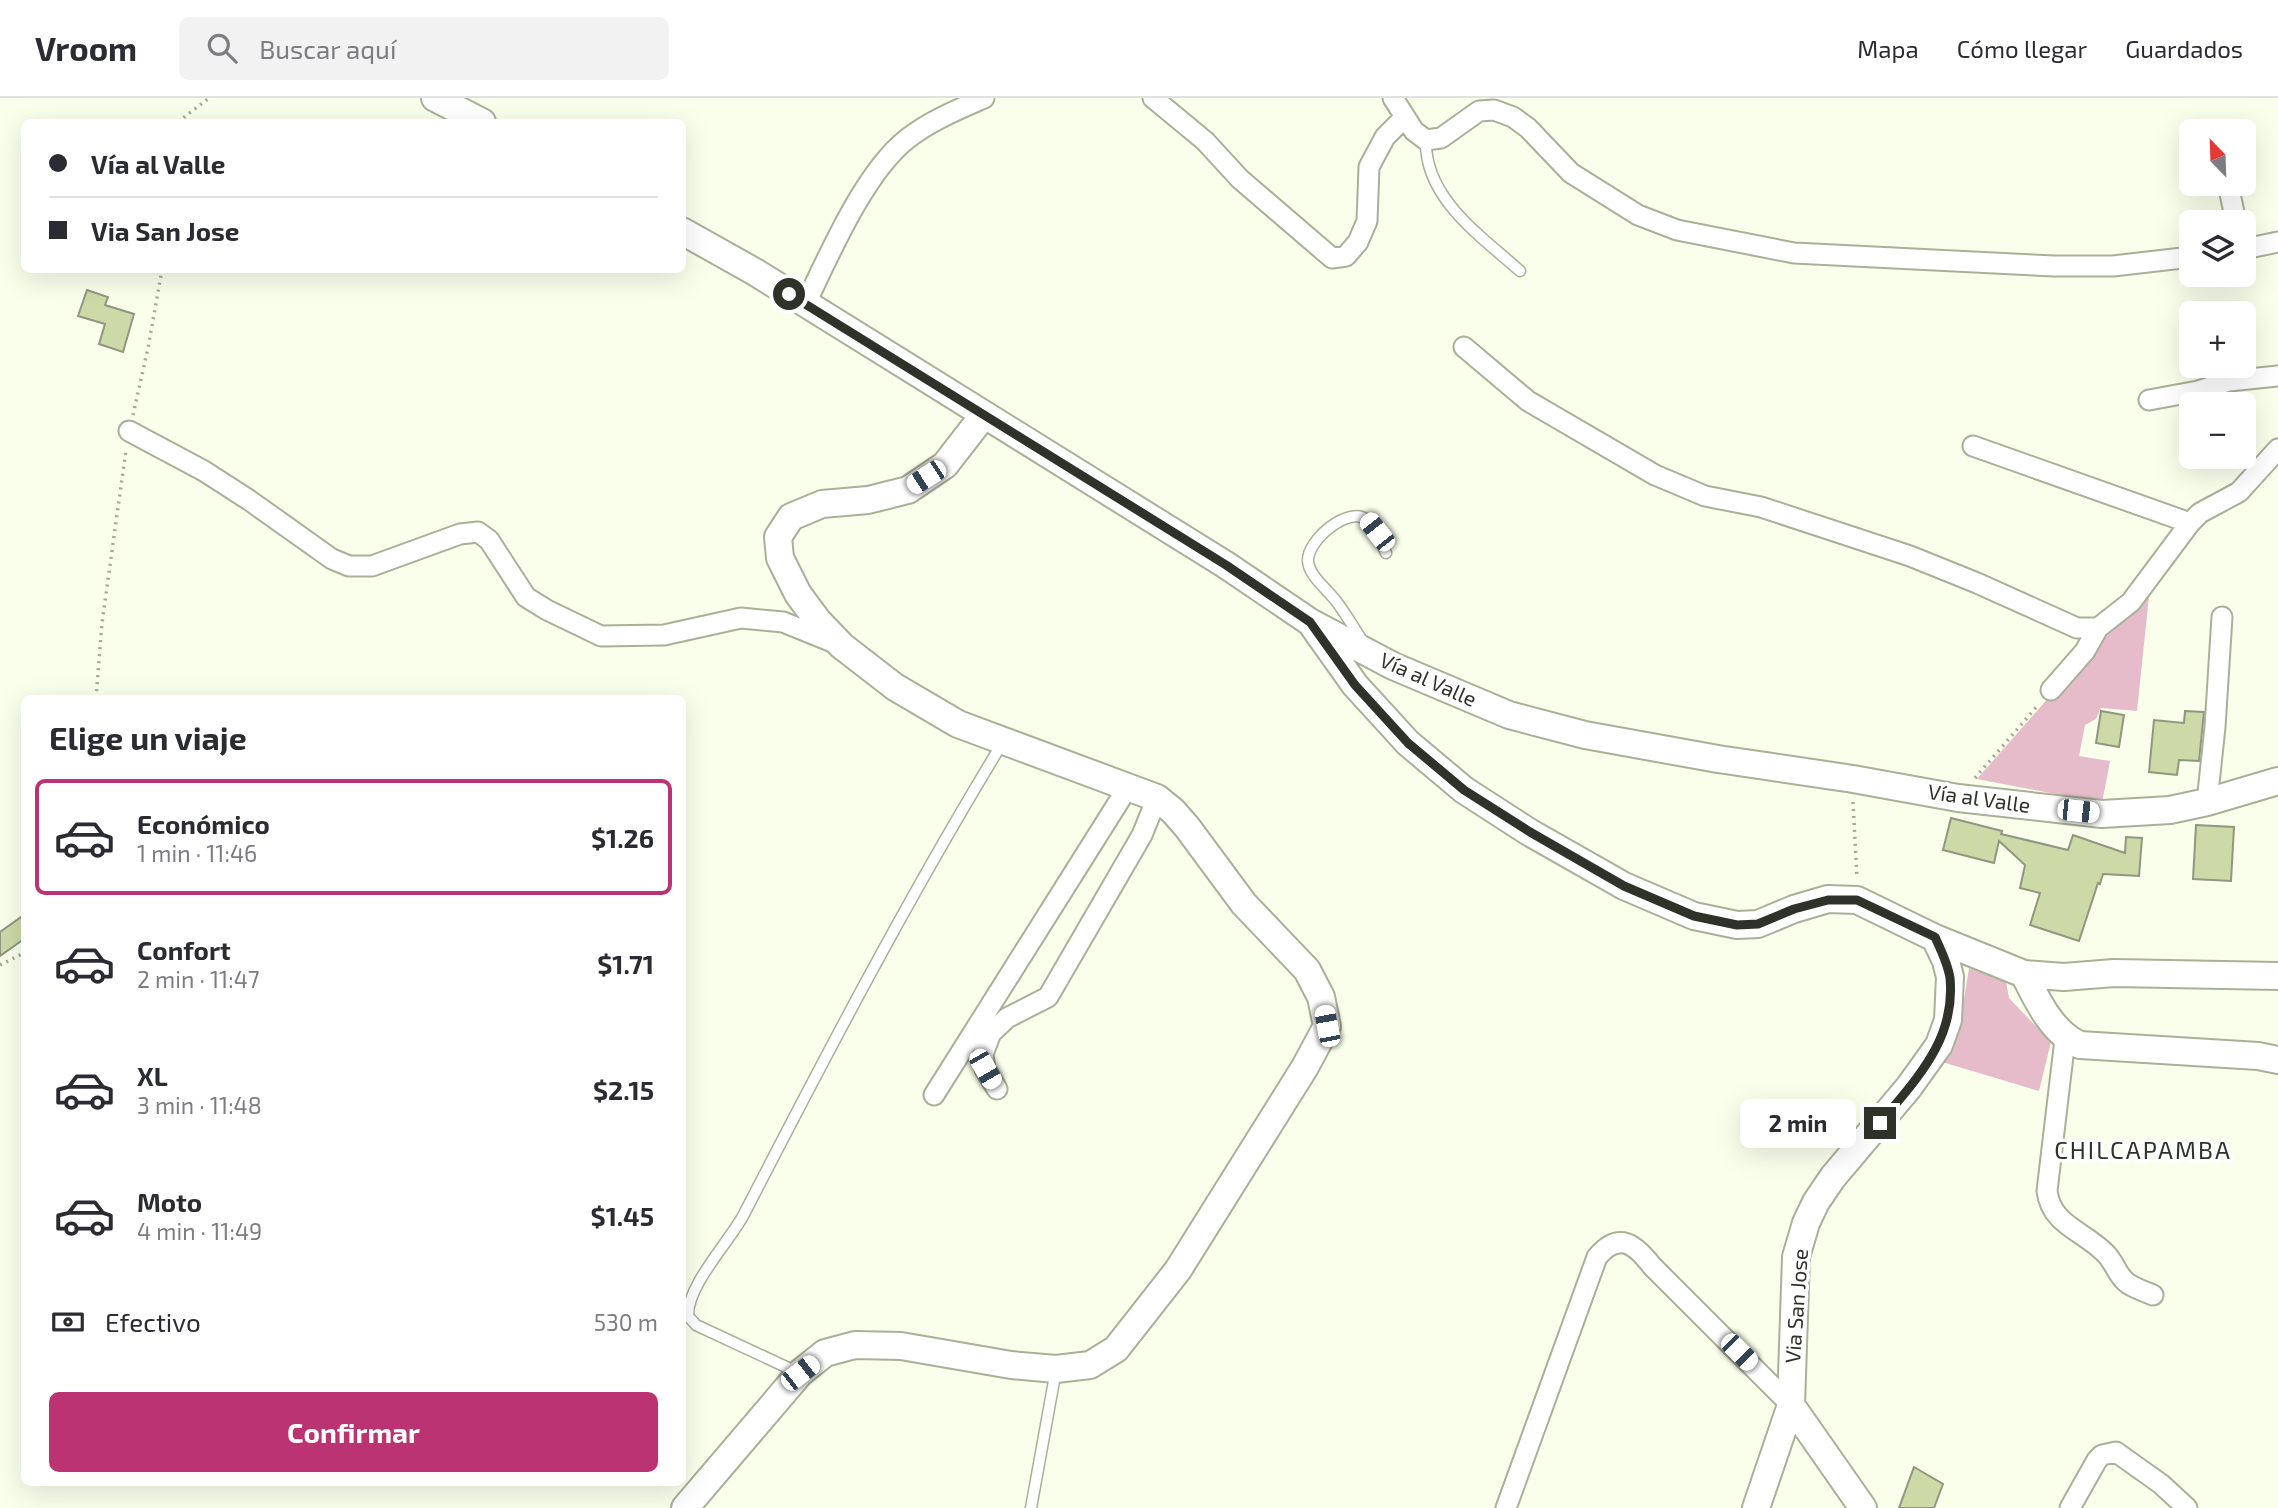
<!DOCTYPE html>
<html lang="es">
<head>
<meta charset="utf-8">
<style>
  body { margin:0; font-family:"Exo 2",sans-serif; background:#f2f2f3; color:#2b2b33; height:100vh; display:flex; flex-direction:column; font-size:26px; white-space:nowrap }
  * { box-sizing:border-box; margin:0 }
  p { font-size:23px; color:#7c7c81 }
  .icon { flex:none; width:38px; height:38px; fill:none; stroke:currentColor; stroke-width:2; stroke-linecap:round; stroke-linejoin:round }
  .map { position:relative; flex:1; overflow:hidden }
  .side { position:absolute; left:21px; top:597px; width:665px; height:791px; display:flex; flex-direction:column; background:#fff; border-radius:10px; box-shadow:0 7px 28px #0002 }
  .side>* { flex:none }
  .banner { position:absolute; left:21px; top:21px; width:665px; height:154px; border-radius:10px; box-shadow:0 7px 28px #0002; display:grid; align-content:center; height:154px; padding:0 28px; background:#fff }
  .needle { width:46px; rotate:337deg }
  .fabs { position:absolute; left:2179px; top:21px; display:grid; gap:14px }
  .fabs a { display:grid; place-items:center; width:77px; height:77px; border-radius:10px; background:#fff; box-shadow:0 7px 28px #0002; font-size:35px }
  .end { position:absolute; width:32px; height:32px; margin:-16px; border:9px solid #2f3229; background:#fff; box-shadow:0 0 0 4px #fff }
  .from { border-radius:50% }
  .bubble { position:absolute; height:49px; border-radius:10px; background:#fff; box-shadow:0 7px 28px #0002; font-size:23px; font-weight:700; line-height:49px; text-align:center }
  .car { position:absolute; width:21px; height:42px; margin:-21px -10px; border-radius:9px; box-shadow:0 0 5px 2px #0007; background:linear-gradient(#fff 24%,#345 0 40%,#fff 0 76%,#345 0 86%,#fff 0) }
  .banner b { display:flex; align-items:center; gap:24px; height:66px; font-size:26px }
  .banner b+b { border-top:2px solid #e1e1e2 }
  .banner i { width:18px; height:18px; background:#2b2b33 }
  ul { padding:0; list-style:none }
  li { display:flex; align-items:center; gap:21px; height:116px; margin:0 14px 10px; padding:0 14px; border:4px solid transparent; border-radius:10px }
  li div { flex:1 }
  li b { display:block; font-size:26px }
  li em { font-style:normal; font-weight:700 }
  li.current { border-color:#bb3372 }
  li>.icon { width:63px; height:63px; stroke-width:1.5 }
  h2 { padding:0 28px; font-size:32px; line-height:84px }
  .pay { display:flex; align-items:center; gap:18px; height:77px; padding:0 28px; font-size:26px }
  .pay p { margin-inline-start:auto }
  .button { display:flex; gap:14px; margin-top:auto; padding:14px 28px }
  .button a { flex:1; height:80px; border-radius:10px; background:#bb3372; color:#fff; font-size:28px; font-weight:700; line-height:80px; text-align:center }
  header { display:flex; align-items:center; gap:42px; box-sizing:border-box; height:98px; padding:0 35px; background:#fff; border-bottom:2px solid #e1e1e2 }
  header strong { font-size:33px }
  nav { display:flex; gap:38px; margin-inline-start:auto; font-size:24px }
  .search { width:490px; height:63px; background:#f2f2f3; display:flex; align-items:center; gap:18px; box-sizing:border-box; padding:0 24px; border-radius:10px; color:#7c7c81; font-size:26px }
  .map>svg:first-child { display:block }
  .green { fill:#e6bcca }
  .building { fill:#cbdaa6; stroke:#909680; stroke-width:2 }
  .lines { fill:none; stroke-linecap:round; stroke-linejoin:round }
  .lane-casing { stroke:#a9b098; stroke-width:13 }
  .street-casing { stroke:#a9b098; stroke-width:23 }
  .secondary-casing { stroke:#a9b098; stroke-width:30 }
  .path { stroke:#a4a899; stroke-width:3.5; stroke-dasharray:2 5; stroke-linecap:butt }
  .lane { stroke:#fff; stroke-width:10 }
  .street { stroke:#fff; stroke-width:19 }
  .secondary { stroke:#fff; stroke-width:26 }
  .route { stroke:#2f3229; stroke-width:9 }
  .labels { text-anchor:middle; stroke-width:7; stroke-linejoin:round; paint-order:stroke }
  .street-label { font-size:21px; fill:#2f3229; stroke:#fff }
  .quarter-label { font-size:24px; letter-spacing:2px; fill:#2f3229; stroke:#fff }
</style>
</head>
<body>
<header>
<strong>Vroom</strong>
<div class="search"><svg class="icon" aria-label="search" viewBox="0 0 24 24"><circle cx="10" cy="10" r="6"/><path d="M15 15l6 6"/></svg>Buscar aquí</div>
<nav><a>Mapa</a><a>Cómo llegar</a><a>Guardados</a></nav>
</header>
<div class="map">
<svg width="2278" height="1410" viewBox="0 0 2278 1410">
  <rect width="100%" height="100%" fill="#f9ffeb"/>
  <path class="green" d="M2149,498L2137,613L2101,610L2096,621L2085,627L2079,658L2110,663L2102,705L1977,681L2108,532Z
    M1969,870L2006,884L2009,900L2051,944L2039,993L1942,964L1962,914Z"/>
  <path class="building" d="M87,192L108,199L105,207L134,216L123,254L99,246L105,226L78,218Z
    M2101,613L2124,617L2119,649L2096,645Z
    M2185,613L2204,614L2199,663L2179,662L2177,677L2149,674L2154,622L2184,625Z
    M1951,720L2002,733L2001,736L2068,752L2073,737L2125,755L2126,739L2142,740L2139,778L2103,776L2100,786L2098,785L2079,843L2030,827L2040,795L2020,790L2025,767L1999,743L1994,765L1943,752Z
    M2196,727L2234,729L2231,783L2193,781Z
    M24,817V841L0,858V834Z
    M1914,1369L1943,1386L1934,1410H1899Z"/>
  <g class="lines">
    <g class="lane-casing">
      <path id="lane" d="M1426,42C1424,100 1481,138 1520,173
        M1363,544C1354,530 1346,516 1336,503C1327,491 1309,478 1308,463C1307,442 1349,407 1367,422C1377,430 1381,444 1386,455
        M799,1275L696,1227L688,1218C687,1188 728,1145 743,1118C826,957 909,798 1003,644
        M1031,1410L1056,1272"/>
    </g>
    <g class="street-casing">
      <path id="street" d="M1153,0L1205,43L1240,81L1332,160L1346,158L1358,144L1367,123L1369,69L1385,39L1404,20
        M1393,0L1414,33L1426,42L1441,40L1479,13L1494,12L1513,19L1528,30L1571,75L1638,117L1677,132L1794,155L2054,168H2113L2191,159
        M2228,86L2236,124
        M2244,151L2278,144
        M805,207C829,157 864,75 907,41C930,23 957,12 984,0
        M1464,249L1528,303L1655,377L1705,398L1761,409L1910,458L1977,485L2077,530H2098L2131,504L2190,425L2200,415L2239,394L2278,351
        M2149,302L2198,293L2229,283L2278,278
        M129,333L204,373L249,402L332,461L349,468H372L460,436L478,434L489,442L526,499L547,512L601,538L664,537L741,520L783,524L835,545
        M1973,348L2190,425
        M2051,592L2085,553L2098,530
        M2207,704L2215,629L2222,519
        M2065,941L2047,1093C2051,1127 2084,1133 2105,1155C2113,1162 2116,1174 2124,1182C2130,1189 2144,1193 2153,1197
        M997,991L985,971L983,956L991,935L1007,920L1048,899L1142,737L1157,700
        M934,997L1128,689
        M1506,1410L1597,1159C1619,1133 1635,1146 1652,1168L1791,1307
        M2070,1410L2097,1362L2102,1357L2116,1354L2161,1386L2187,1410"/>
    </g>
    <g class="secondary-casing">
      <path id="secondary" d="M435,0L482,24
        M682,133L755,174L895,261L1226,467L1310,524L1393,568L1509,617L1585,637L1718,661L1853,681L1958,700L2102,716L2170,712L2207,704L2278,683
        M1313,528L1355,587L1408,645L1464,692L1529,734L1624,788L1694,818L1737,827L1758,826L1794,811L1828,801L1857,802L1935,840L2024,876L2064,879L2114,875L2278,878
        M2024,876C2037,902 2052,935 2080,947L2258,958L2278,962
        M1791,1307L1863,1410
        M685,1410L800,1275L825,1255L855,1247L901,1248L1011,1267L1056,1271L1090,1267L1116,1251L1178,1172L1305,969L1327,928L1321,899L1307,872L1244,806L1187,729L1173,713L1157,700L958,626L895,589L842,548L818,523L798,496L780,460L778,439L791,419L822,406L868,402L908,392L945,367L983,318
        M1756,1410L1791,1307L1796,1159L1806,1125L1816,1104L1833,1079L1909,989L1939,947L1948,922L1950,879L1946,863L1935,840"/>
    </g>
    <path class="path" d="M178,24L209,0
      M133,317L148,250L162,172
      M96,600L102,525L126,352
      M1975,680L2039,606
      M1853,704L1857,780
      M0,867L24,855"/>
    <use href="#lane" class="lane"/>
    <use href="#street" class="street"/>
    <use href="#secondary" class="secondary"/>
  </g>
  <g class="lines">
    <path class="route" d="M789,196L1226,467L1310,524L1355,587L1408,645L1464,692L1530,734L1624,788L1694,818L1737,827L1758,826L1794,811L1828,802H1857L1935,839C1941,852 1948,866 1950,880C1956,942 1916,981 1880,1025"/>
  </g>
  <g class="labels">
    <g class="street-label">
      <text transform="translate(1428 582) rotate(24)" y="7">Vía al Valle</text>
      <text transform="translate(1979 701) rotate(8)" y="7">Vía al Valle</text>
      <text transform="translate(1797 1208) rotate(-86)" y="7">Via San Jose</text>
    </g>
    <g class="quarter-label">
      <text x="2143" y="1061">CHILCAPAMBA</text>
    </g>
  </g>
</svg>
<div class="fabs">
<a><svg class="needle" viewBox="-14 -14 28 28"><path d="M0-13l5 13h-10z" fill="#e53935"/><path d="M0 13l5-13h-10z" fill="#7c7c81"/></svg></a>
<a><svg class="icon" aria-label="layers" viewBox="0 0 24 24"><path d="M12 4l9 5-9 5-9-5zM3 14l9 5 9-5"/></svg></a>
<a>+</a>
<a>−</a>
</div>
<i class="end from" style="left:789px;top:196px"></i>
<i class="end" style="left:1880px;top:1025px"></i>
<div class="bubble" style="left:1740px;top:1001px;width:116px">2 min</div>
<i class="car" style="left:926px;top:379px;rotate:237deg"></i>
<i class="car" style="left:1377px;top:434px;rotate:322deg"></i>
<i class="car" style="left:2078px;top:713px;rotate:96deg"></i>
<i class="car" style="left:1327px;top:928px;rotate:349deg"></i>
<i class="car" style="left:985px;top:971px;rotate:150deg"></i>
<i class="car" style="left:1739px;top:1254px;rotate:135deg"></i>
<i class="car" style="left:800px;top:1275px;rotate:52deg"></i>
<div class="banner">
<b><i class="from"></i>Vía al Valle</b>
<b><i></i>Via San Jose</b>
</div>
<section class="side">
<h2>Elige un viaje</h2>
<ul>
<li class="current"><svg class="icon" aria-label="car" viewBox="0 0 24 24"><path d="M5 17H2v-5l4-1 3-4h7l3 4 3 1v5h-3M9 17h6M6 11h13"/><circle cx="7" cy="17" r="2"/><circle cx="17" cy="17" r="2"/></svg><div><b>Económico</b><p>1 min · 11:46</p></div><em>$1.26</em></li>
<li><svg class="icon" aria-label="car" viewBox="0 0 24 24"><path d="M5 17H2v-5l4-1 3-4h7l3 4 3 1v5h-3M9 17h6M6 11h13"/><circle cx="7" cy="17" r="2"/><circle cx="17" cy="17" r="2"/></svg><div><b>Confort</b><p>2 min · 11:47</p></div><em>$1.71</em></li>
<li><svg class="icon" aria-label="car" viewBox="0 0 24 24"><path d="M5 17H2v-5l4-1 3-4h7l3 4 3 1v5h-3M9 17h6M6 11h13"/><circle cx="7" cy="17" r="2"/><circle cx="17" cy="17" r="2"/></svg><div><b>XL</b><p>3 min · 11:48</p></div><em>$2.15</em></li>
<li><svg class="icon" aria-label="car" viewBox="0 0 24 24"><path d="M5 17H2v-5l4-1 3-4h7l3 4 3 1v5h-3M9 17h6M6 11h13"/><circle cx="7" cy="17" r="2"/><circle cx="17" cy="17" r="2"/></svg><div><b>Moto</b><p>4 min · 11:49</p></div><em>$1.45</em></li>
</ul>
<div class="pay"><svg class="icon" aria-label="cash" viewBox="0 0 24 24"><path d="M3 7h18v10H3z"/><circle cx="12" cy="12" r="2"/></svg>Efectivo<p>530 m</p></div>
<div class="button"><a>Confirmar</a></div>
</section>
</div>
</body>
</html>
